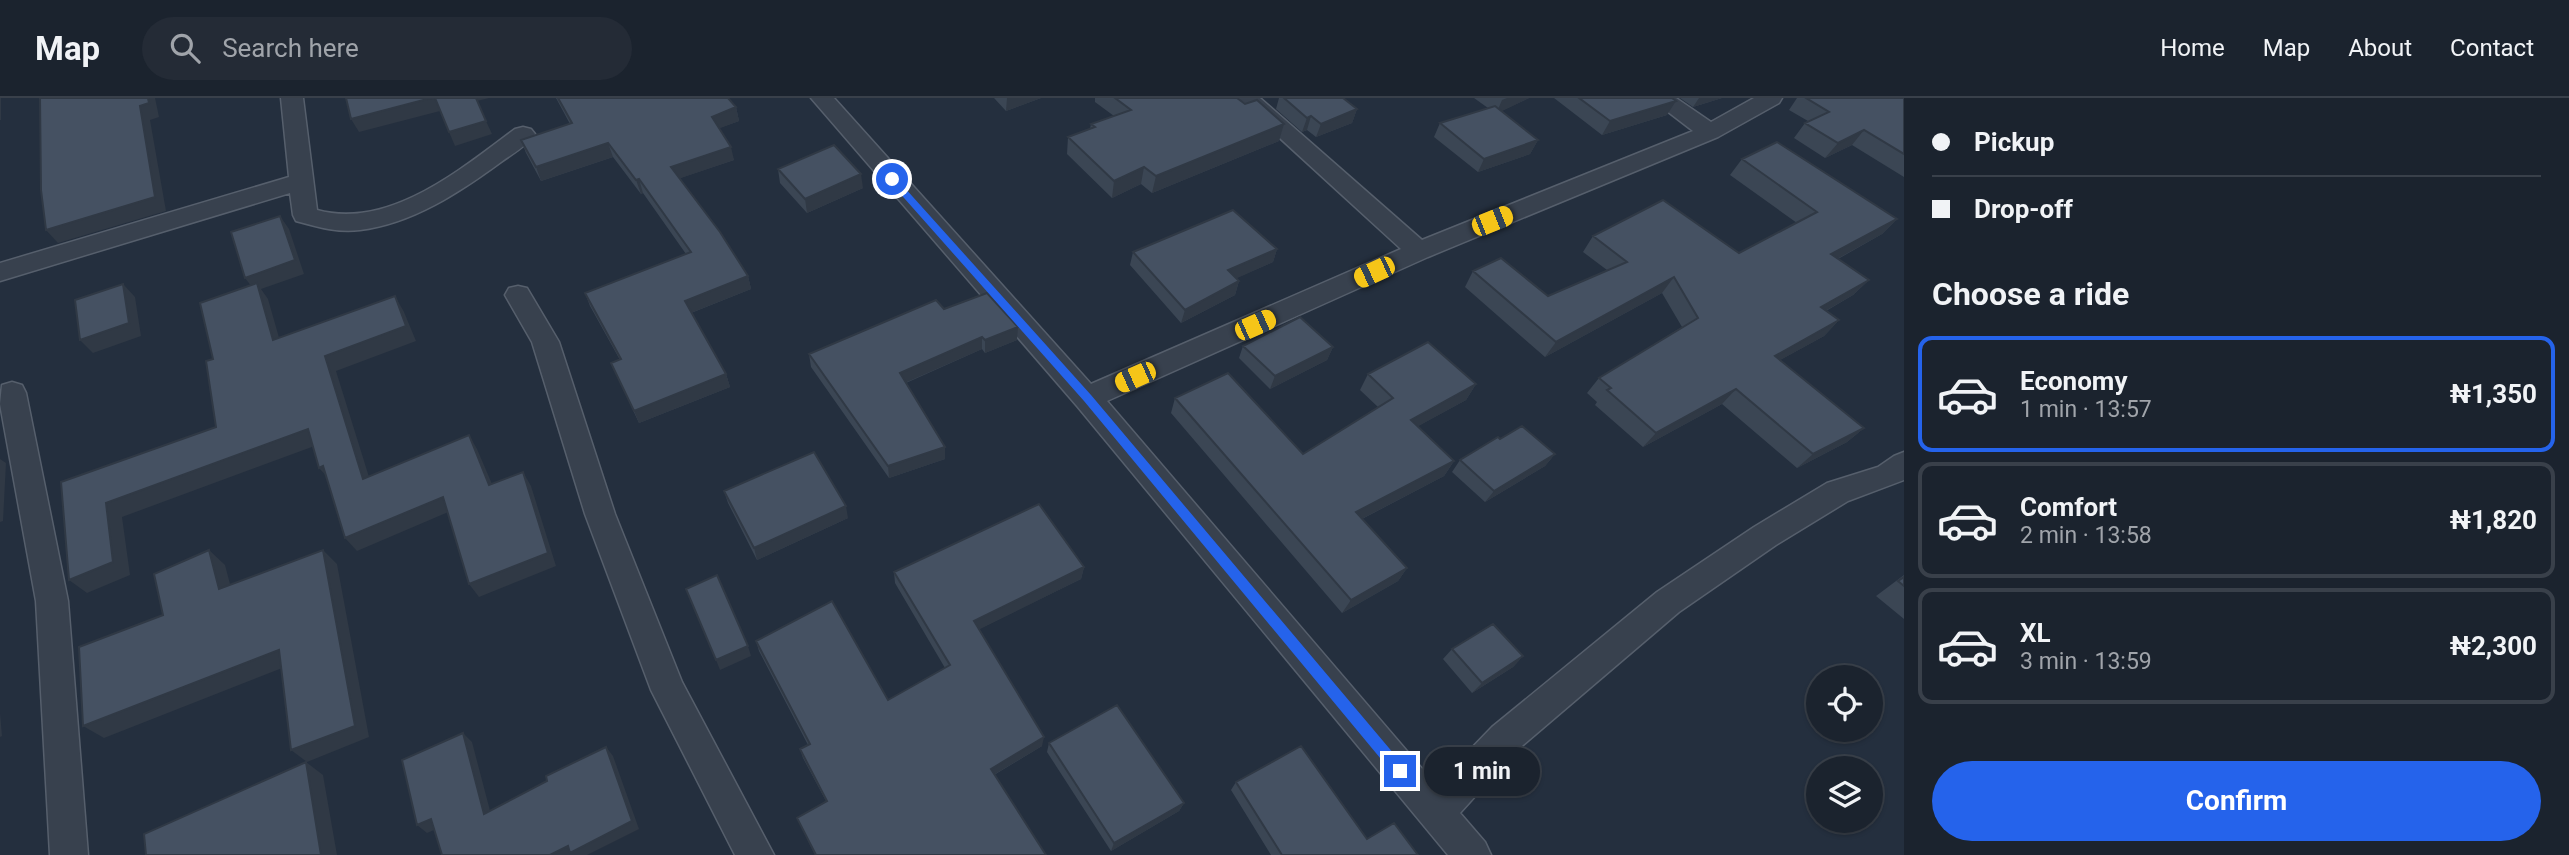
<!DOCTYPE html>
<html lang="en">
<head>
<meta charset="utf-8">
<style>
  body { margin:0; font-family:Roboto,sans-serif; background:#242b36; color:#f1f3f6; height:100vh; display:flex; flex-direction:column; font-size:26px; white-space:nowrap }
  * { box-sizing:border-box; margin:0 }
  p { font-size:23px; color:#a0a4aa }
  .icon { flex:none; width:38px; height:38px; fill:none; stroke:currentColor; stroke-width:2; stroke-linecap:round; stroke-linejoin:round }
  .map { position:relative; flex:1; overflow:hidden }
  .drawer { display:flex; flex-direction:column; background:#1b232e; width:665px }
  .drawer>* { flex:none }
  .hud { display:grid; align-content:center; height:154px; padding:0 28px; background:#1b232e }
  .buttons { position:absolute; left:1806px; top:567px; display:grid; gap:14px }
  .buttons a { display:grid; place-items:center; width:77px; height:77px; border-radius:50%; background:#1b232e; box-shadow:0 2px 5px #0004,0 0 0 2px #39404a; font-size:35px }
  .end { position:absolute; width:32px; height:32px; margin:-16px; border:9px solid #2563eb; background:#fff; box-shadow:0 0 0 4px #fff }
  .from { border-radius:50% }
  .bubble { position:absolute; height:49px; border-radius:24px; background:#1b232e; box-shadow:0 2px 5px #0004,0 0 0 2px #39404a; font-size:23px; font-weight:700; line-height:49px; text-align:center }
  .car { position:absolute; width:21px; height:42px; margin:-21px -10px; border-radius:9px; box-shadow:0 0 5px 2px #0007; background:linear-gradient(#f5c518 24%,#345 0 40%,#f5c518 0 76%,#345 0 86%,#f5c518 0) }
  .hud b { display:flex; align-items:center; gap:24px; height:66px; font-size:26px }
  .hud b+b { border-top:2px solid #39404a }
  .hud i { width:18px; height:18px; background:#f1f3f6 }
  ul { padding:0; list-style:none }
  li { display:flex; align-items:center; gap:21px; height:116px; margin:0 14px 10px; padding:0 14px; border:4px solid #39404a; border-radius:14px }
  li div { flex:1 }
  li b { display:block; font-size:26px }
  li em { font-style:normal; font-weight:700 }
  li.on { border-color:#2563eb }
  li>.icon { width:63px; height:63px; stroke-width:1.5 }
  h2 { padding:0 28px; font-size:32px; line-height:84px }
  .cta { display:flex; gap:14px; margin-top:auto; padding:14px 28px }
  .cta a { flex:1; height:80px; border-radius:42px; background:#2563eb; color:#fff; font-size:28px; font-weight:700; line-height:80px; text-align:center }
  header { display:flex; align-items:center; gap:42px; box-sizing:border-box; height:98px; padding:0 35px; background:#1b232e; border-bottom:2px solid #39404a }
  header strong { font-size:33px }
  nav { display:flex; gap:38px; margin-inline-start:auto; font-size:24px }
  .search { width:490px; height:63px; background:#242b36; display:flex; align-items:center; gap:18px; box-sizing:border-box; padding:0 24px; border-radius:38px; color:#a0a4aa; font-size:26px }
  main { display:flex; flex:1; min-height:0 }
  .map>svg:first-child { display:block }
  .lines { fill:none; stroke-linecap:round; stroke-linejoin:round }
  .minor-casing { stroke:#565f6c; stroke-width:3 }
  .minor { fill:#38414e; fill-rule:evenodd }
  .wall { fill:#3b4654 }
  .shaded-wall { fill:#303945 }
  .building { fill:#455162; stroke:#303945; stroke-width:2 }
  .route { fill:#2563eb }
</style>
</head>
<body>
<header>
<strong>Map</strong>
<div class="search"><svg class="icon" aria-label="search" viewBox="0 0 24 24"><circle cx="10" cy="10" r="6"/><path d="M15 15l6 6"/></svg>Search here</div>
<nav><a>Home</a><a>Map</a><a>About</a><a>Contact</a></nav>
</header>
<main>
<div class="map">
<svg width="1904" height="757" viewBox="0 0 1904 757">
  <rect width="100%" height="100%" fill="#242f3e"/>
  <g class="lines">
    <g class="minor-casing">
      <path id="minor" d="M281,0H303L317,112C389,132 461,71 515,31L523,29L531,31L535,36C527,48 512,56 501,64C460,94 412,126 360,132C338,135 318,129 296,123L293,117L290,95L0,183V165L289,79Z
        M811,0H834L1091,286L1401,151L1236,0H1260L1422,142L1693,33L1650,0H1676L1711,24L1754,0H1782L1779,5L1718,39L1428,159L1107,303L1436,687L1492,629L1657,494L1754,429L1827,385L1878,369L1894,358L1904,354V382L1848,403L1776,447L1679,514L1516,653L1460,715L1485,744L1491,757H1448L1077,308Z
        M518,188L527,190L559,244L615,416L682,584L774,757H735L651,592L585,416L532,244L505,197L509,190Z
        M12,284L22,287L26,295L68,503L88,757H50L36,503L0,306L2,287Z"/>
    </g>
    <use href="#minor" class="minor"/>
  </g>
  <path class="wall" d="M556,0H728L736,9L739,23L719,30L734,62L680,80L748,178L751,191L691,215L726,276L730,289L639,325L611,265L620,262L590,208L585,195L686,156L643,95L641,96L613,59L541,83L526,55L521,42L570,26Z
    M994,0H1041L1006,13Z
    M1095,0H1237L1284,26L1279,43L1152,95L1141,86L1112,100L1067,56L1068,39L1090,31L1091,26L1114,18L1095,4Z
    M1279,0H1343L1357,11L1352,25L1316,39L1307,32L1302,34L1276,11Z
    M1474,0H1529L1501,13L1538,42L1530,56L1478,74L1434,39L1440,25L1488,10Z
    M1554,0H1672L1667,17L1602,37Z
    M1680,0H1722L1693,9Z
    M1797,0H1904V79L1852,47L1825,60L1794,40L1805,25L1808,23L1789,12Z
    M1742,61L1897,121L1882,136L1838,161L1869,182L1853,197L1826,213L1839,222L1824,238L1780,262L1864,330L1847,344L1797,370L1722,306L1643,349L1595,307L1597,304L1587,295L1599,280L1682,229L1662,195L1545,259L1465,189L1473,173L1548,198L1607,172L1583,154L1593,138L1739,155L1797,125L1730,77Z
    M778,71L863,90L807,115L780,85Z
    M1277,151L1273,164L1236,180L1239,183L1235,197L1181,225L1130,167L1133,154Z
    M944,211L1017,242L985,255L982,251L906,285L945,349V361L889,380L811,269L809,256Z
    M1243,248L1333,249L1327,262L1270,291L1239,260Z
    M1368,276L1476,286L1466,302L1418,328L1454,363L1444,378L1362,421L1407,470L1398,483L1342,515L1171,315L1175,300L1303,356L1378,309L1360,292Z
    M1555,356L1545,368L1485,404L1452,374L1460,362Z
    M724,393L848,420L757,462L728,405Z
    M1084,469L1081,481L979,531L1042,648L994,677L1046,757H815L797,720L826,703L803,660L800,651L808,647L759,553L756,543L888,602L945,570L895,485L894,474Z
    M1904,477V521L1876,498Z
    M1452,551L1523,558L1513,569L1472,595L1443,561Z
    M1049,645L1184,705L1179,713L1111,753L1047,654Z
    M1236,684L1367,741L1418,757H1271L1231,692Z"/>
  <path class="shaded-wall" d="M0,0H1V22H0Z
    M148,0H155L159,19L150,22L166,113L58,145L46,132L140,8Z
    M431,0H435L440,13L359,34L351,21Z
    M475,0H489L477,3Z
    M1007,0H1041L1006,13Z
    M1507,0H1529L1496,16L1502,2Z
    M1699,0H1722L1693,9Z
    M1676,3L1667,17L1602,37L1610,23Z
    M736,9L739,23L715,32L712,19Z
    M1357,11L1352,25L1316,39L1321,26Z
    M1311,18L1307,32L1302,34L1307,20Z
    M486,23L492,36L455,48L449,34Z
    M1284,26L1279,43L1152,95L1156,78Z
    M1864,32L1852,47L1825,60L1838,45Z
    M1538,42L1530,56L1478,74L1484,61Z
    M608,45L613,59L541,83L536,69Z
    M731,49L734,62L675,82L671,69Z
    M1144,69L1141,86L1112,100L1114,83Z
    M861,76L863,90L807,115L805,101Z
    M639,81L643,95L641,96L636,82Z
    M280,118L289,131L304,176L261,191L268,201L284,257L273,242L255,193L245,180Z
    M1897,121L1882,136L1817,172L1831,156Z
    M1277,151L1273,164L1224,186L1228,172Z
    M748,178L751,191L688,216L685,203Z
    M1674,179L1662,195L1545,259L1556,244Z
    M1869,182L1853,197L1806,224L1821,209Z
    M1239,183L1235,197L1181,225L1185,212Z
    M123,186L135,199L141,238L93,255L80,242Z
    M395,198L404,214L416,243L336,273L374,395L363,381L325,258Z
    M1839,222L1824,238L1760,273L1775,258Z
    M1018,229L1017,242L985,255V242Z
    M982,239V251L900,287V275Z
    M1333,249L1327,262L1270,291L1275,278Z
    M726,276L730,289L639,325L634,313Z
    M1476,286L1466,302L1402,337L1411,322Z
    M1736,291L1722,306L1643,349L1656,335Z
    M1864,330L1847,344L1797,370L1813,356Z
    M308,331L320,346L122,419L130,477L87,495L69,482L106,405Z
    M469,337L477,351L498,400L489,387Z
    M945,349V361L889,380L888,368Z
    M1555,356L1545,368L1485,404L1494,393Z
    M0,361L6,365L3,423L0,424Z
    M1454,363L1444,378L1348,428L1356,414Z
    M323,368L331,383L319,370Z
    M523,374L531,388L556,468L479,499L469,486Z
    M443,399L453,412L357,453L345,440Z
    M846,408L848,420L757,462L754,450Z
    M209,452L225,467L235,505L219,491Z
    M323,452L337,466L369,639L307,664L291,652Z
    M1084,469L1081,481L974,534V523Z
    M1407,470L1398,483L1342,515L1351,502Z
    M748,548L751,558L720,572L716,562Z
    M279,552L295,565L104,640L83,628Z
    M1523,558L1513,569L1472,595L1482,585Z
    M0,615L2,638L0,639Z
    M463,635L472,644L493,724L484,716Z
    M1044,639L1042,648L990,679L991,671Z
    M606,649L613,658L639,731L587,757H550Z
    M306,664L323,677L337,757H321Z
    M1184,705L1179,713L1111,753L1114,745Z
    M431,721L441,729L427,735L417,727Z"/>
  <path class="building" d="M40,0H148L149,5L140,8L155,99L46,132L41,92Z
    M346,0H431L351,21Z
    M435,0H476L486,23L449,34Z
    M558,0H728L736,9L712,19L731,49L671,69L720,134L748,178L685,203L726,276L634,313L611,265L621,261L585,195L691,154L639,81L636,82L608,45L536,69L521,42L572,25Z
    M1115,0H1237L1245,6L1257,2L1284,26L1156,78L1144,69L1114,83L1068,39L1095,29L1091,26L1131,12Z
    M1284,0H1343L1357,11L1321,26L1311,18L1307,20Z
    M1579,0H1672L1676,3L1610,23Z
    M1806,0H1904V56L1864,32L1838,45L1805,25L1829,14Z
    M1495,8L1538,42L1484,61L1440,25Z
    M1777,44L1897,121L1831,156L1869,182L1821,209L1839,222L1775,258L1864,330L1813,356L1736,291L1656,335L1607,292L1611,290L1599,280L1698,220L1674,179L1556,244L1473,173L1501,160L1548,198L1627,164L1593,138L1663,102L1739,155L1817,114L1742,61Z
    M834,47L861,76L805,101L778,71Z
    M1233,112L1277,151L1228,172L1239,183L1185,212L1133,154Z
    M280,118L295,162L245,180L231,134Z
    M257,185L273,242L395,198L406,228L325,258L363,381L469,337L489,387L523,374L548,455L469,486L443,399L345,440L323,368L319,370L308,331L106,405L113,464L69,482L61,384L216,329L206,263L213,261L200,205Z
    M123,186L129,225L80,242L75,202Z
    M987,195L1018,229L985,242L982,239L900,275L945,349L888,368L809,256L936,202L944,211Z
    M1300,219L1333,249L1275,278L1243,248Z
    M1428,244L1476,286L1411,322L1454,363L1356,414L1407,470L1351,502L1175,300L1228,275L1303,356L1393,300L1368,276Z
    M1522,328L1555,356L1494,393L1460,362L1498,339L1500,341Z
    M814,354L846,408L754,450L724,393Z
    M1039,406L1084,469L974,523L1044,639L991,671L1046,757H816L797,720L827,703L800,651L810,646L756,543L832,503L888,602L950,567L894,474Z
    M209,452L219,491L323,452L355,628L291,652L279,552L83,628L79,549L163,517L154,476Z
    M717,477L748,548L716,562L686,491Z
    M1904,479V488L1898,483Z
    M1493,526L1523,558L1482,585L1452,551Z
    M1117,607L1184,705L1114,745L1049,645Z
    M463,635L484,716L547,683L546,678L606,649L632,723L570,755L568,748L550,757H442L431,721L417,727L402,662Z
    M1301,648L1367,741L1394,725L1418,757H1282L1236,684Z
    M306,664L321,757H146L144,736Z"/>
  <path class="route" d="M889,79H895L1091,297L1405,669V678H1395L1084,303L889,83Z"/>
</svg>
<div class="buttons">
<a><svg class="icon" aria-label="locate" viewBox="0 0 24 24"><circle cx="12" cy="12" r="6"/><path d="M12 2v4M12 18v4M2 12h4M18 12h4"/></svg></a>
<a><svg class="icon" aria-label="layers" viewBox="0 0 24 24"><path d="M12 4l9 5-9 5-9-5zM3 14l9 5 9-5"/></svg></a>
</div>
<i class="end from" style="left:892px;top:81px"></i>
<i class="end" style="left:1400px;top:673px"></i>
<div class="bubble" style="left:1424px;top:649px;width:116px">1 min</div>
<i class="car" style="left:1492px;top:123px;rotate:68deg"></i>
<i class="car" style="left:1374px;top:174px;rotate:245deg"></i>
<i class="car" style="left:1255px;top:227px;rotate:66deg"></i>
<i class="car" style="left:1135px;top:279px;rotate:246deg"></i>
</div>
<section class="drawer">
<div class="hud">
<b><i class="from"></i>Pickup</b>
<b><i></i>Drop-off</b>
</div>
<h2>Choose a ride</h2>
<ul>
<li class="on"><svg class="icon" aria-label="car" viewBox="0 0 24 24"><path d="M5 17H2v-5l4-1 3-4h7l3 4 3 1v5h-3M9 17h6M6 11h13"/><circle cx="7" cy="17" r="2"/><circle cx="17" cy="17" r="2"/></svg><div><b>Economy</b><p>1 min · 13:57</p></div><em>₦1,350</em></li>
<li><svg class="icon" aria-label="car" viewBox="0 0 24 24"><path d="M5 17H2v-5l4-1 3-4h7l3 4 3 1v5h-3M9 17h6M6 11h13"/><circle cx="7" cy="17" r="2"/><circle cx="17" cy="17" r="2"/></svg><div><b>Comfort</b><p>2 min · 13:58</p></div><em>₦1,820</em></li>
<li><svg class="icon" aria-label="car" viewBox="0 0 24 24"><path d="M5 17H2v-5l4-1 3-4h7l3 4 3 1v5h-3M9 17h6M6 11h13"/><circle cx="7" cy="17" r="2"/><circle cx="17" cy="17" r="2"/></svg><div><b>XL</b><p>3 min · 13:59</p></div><em>₦2,300</em></li>
</ul>
<div class="cta"><a>Confirm</a></div>
</section>
</main>
</body>
</html>
